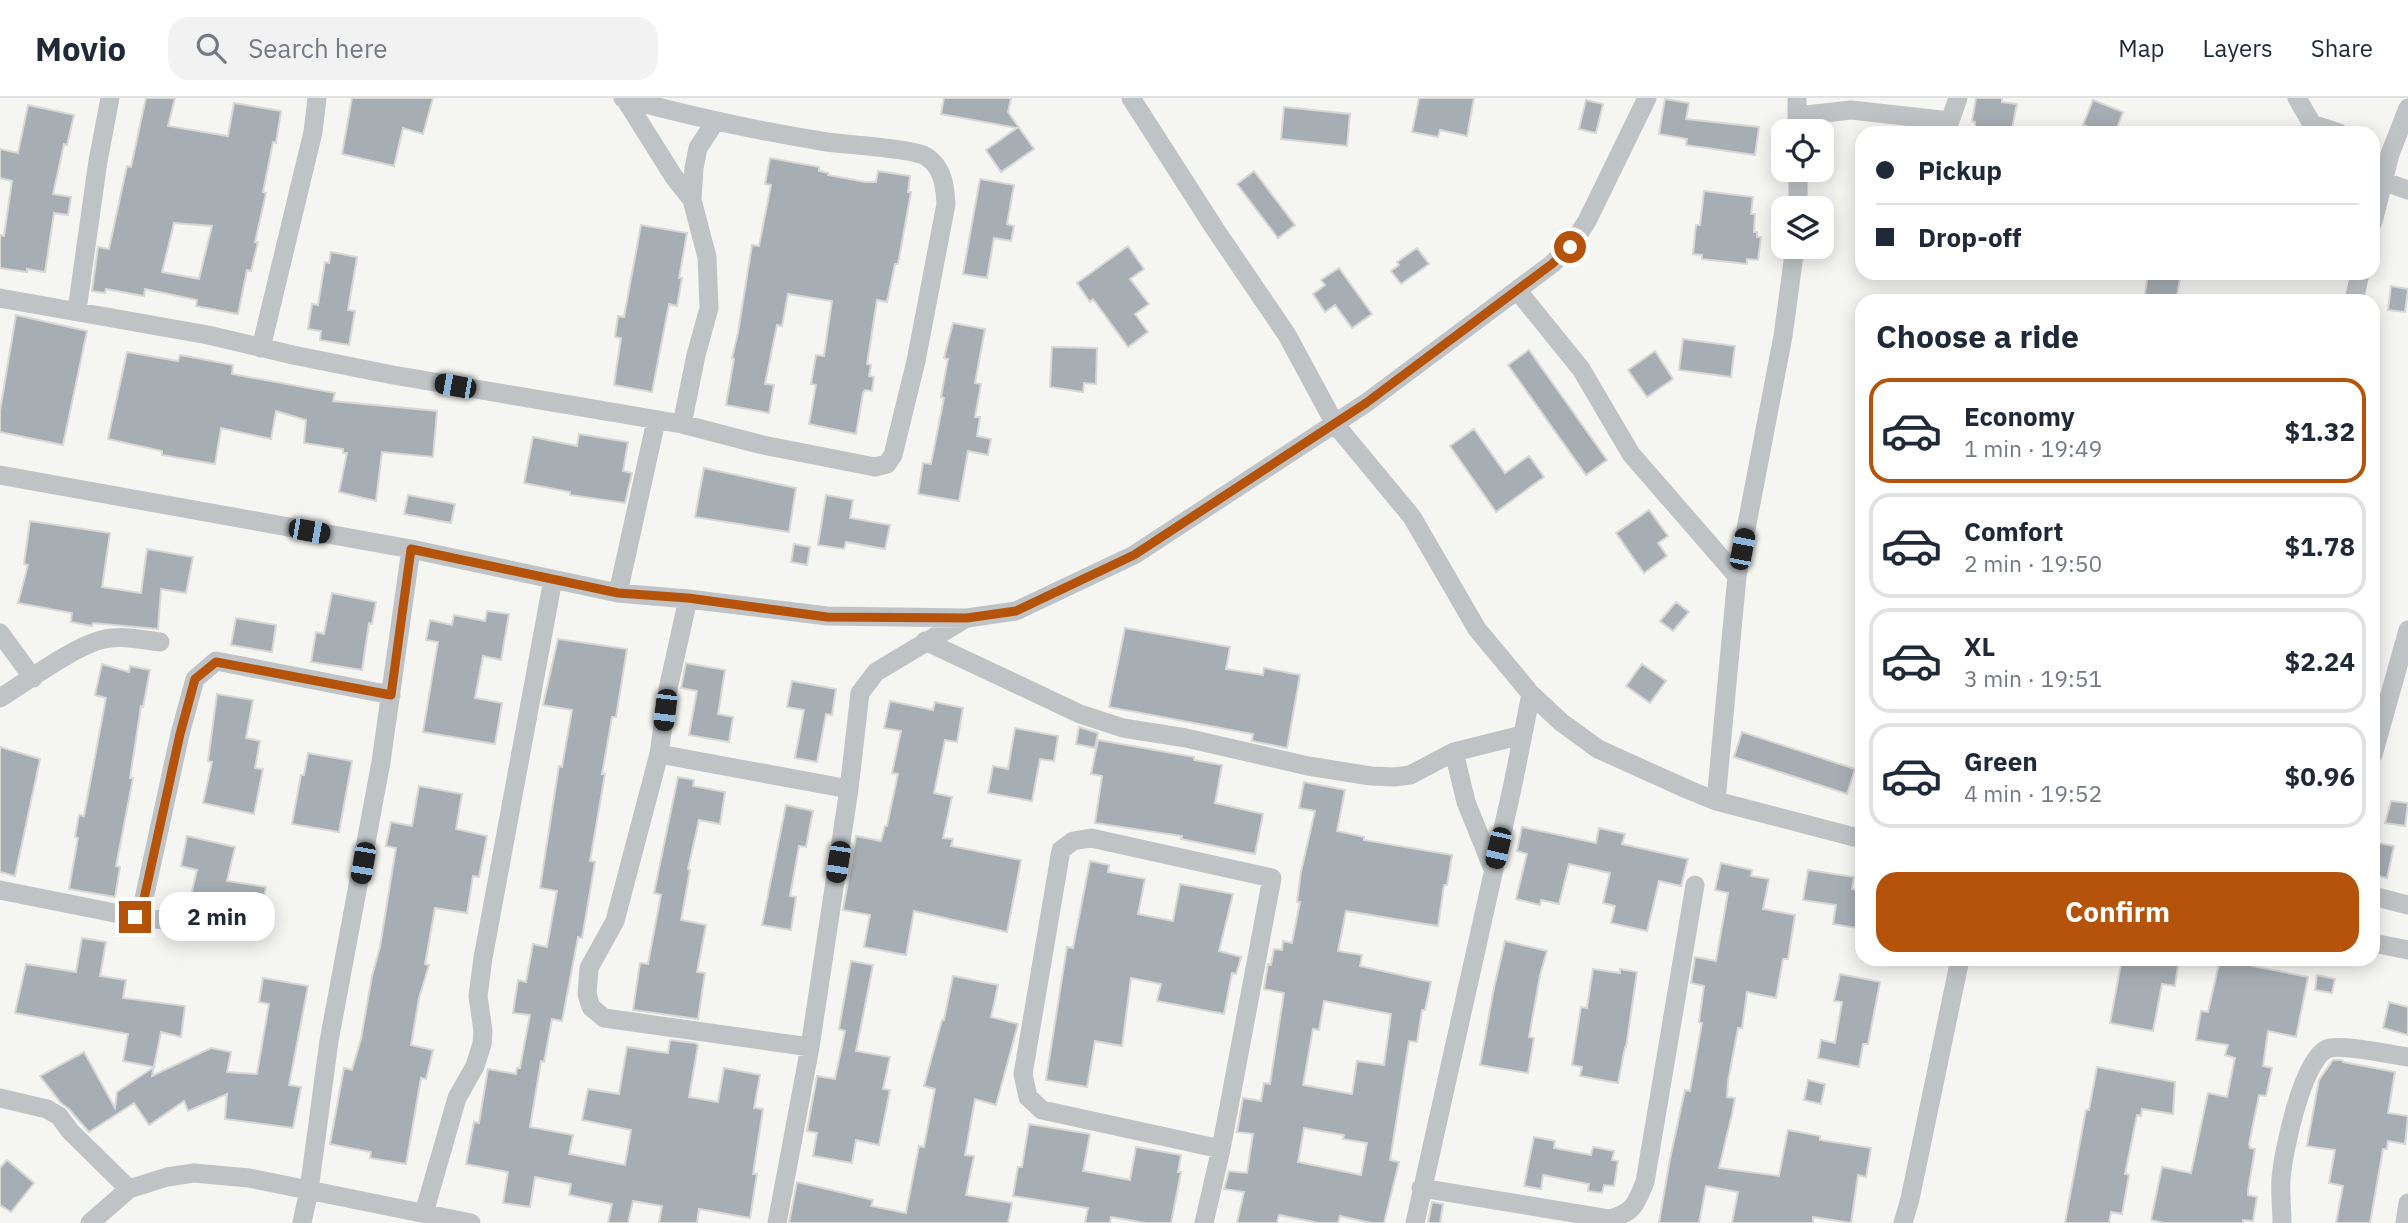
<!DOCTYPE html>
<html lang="en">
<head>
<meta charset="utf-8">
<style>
  body { margin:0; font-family:"IBM Plex Sans",sans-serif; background:#f2f2f3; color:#1f2937; height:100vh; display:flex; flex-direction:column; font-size:26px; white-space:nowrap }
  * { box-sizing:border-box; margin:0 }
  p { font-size:23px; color:#747a83 }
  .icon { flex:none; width:38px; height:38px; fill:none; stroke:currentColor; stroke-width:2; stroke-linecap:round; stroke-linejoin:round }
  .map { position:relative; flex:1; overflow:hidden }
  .drawer { position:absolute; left:1855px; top:196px; width:525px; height:672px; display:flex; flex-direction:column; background:#fff; border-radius:21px; box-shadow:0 4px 18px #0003 }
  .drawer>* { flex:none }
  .banner { position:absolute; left:1855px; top:28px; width:525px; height:154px; border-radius:21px; box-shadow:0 4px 18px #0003; display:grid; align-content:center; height:154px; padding:0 21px; background:#fff }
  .buttons { position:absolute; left:1771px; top:21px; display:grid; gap:14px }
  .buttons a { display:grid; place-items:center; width:63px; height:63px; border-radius:14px; background:#fff; box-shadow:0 4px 18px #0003; font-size:35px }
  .end { position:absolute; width:32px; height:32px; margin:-16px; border:9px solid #b45309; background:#fff; box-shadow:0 0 0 4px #fff }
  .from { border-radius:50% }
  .bubble { position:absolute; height:49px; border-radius:21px; background:#fff; box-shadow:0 4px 18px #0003; font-size:23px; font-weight:700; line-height:49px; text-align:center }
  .car { position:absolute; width:21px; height:42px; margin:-21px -10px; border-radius:9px; box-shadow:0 0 5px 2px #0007; background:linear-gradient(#222 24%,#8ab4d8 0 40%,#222 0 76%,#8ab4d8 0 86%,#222 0) }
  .banner b { display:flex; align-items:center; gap:24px; height:66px; font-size:26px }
  .banner b+b { border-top:2px solid #e0e1e3 }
  .banner i { width:18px; height:18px; background:#1f2937 }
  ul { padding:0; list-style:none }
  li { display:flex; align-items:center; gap:21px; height:105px; margin:0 14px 10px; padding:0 7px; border:4px solid #e0e1e3; border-radius:21px }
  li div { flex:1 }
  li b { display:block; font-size:26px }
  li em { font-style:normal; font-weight:700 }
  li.selected { border-color:#b45309 }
  li>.icon { width:63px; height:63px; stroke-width:1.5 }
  h2 { padding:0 21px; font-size:32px; line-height:84px }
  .primary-button { display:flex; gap:14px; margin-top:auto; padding:14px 21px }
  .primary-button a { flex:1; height:80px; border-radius:21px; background:#b45309; color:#fff; font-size:28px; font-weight:700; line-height:80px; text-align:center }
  header { display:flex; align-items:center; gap:42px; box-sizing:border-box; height:98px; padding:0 35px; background:#fff; border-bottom:2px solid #e0e1e3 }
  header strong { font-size:33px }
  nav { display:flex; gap:38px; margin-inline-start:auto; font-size:24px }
  .search { width:490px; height:63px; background:#f2f2f3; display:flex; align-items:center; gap:18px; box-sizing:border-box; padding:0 24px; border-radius:21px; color:#747a83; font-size:26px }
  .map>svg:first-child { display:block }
  .building { fill:#a6aeb3; stroke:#d7d7d5; stroke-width:2; fill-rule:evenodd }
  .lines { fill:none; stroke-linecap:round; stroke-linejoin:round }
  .minor { stroke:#bfc3c6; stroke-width:19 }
  .route { stroke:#b45309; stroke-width:9 }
</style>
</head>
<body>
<header>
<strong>Movio</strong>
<div class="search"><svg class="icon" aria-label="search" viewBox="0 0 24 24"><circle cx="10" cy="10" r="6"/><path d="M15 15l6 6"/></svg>Search here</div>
<nav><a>Map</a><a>Layers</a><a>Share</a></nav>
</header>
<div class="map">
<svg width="2408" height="1125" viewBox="0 0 2408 1125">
  <rect width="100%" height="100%" fill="#f5f5f2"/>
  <path class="building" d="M146,0H175L168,28L228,38L234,5L281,13L276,45L273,44L263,94L266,95L255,144H258L251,173L247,172L238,216L196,208L197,202L145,191L144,198L106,191L105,195L92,193L98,149L109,151L127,68L131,69ZM174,125L212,128L199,181L162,174Z
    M352,0H433L423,36L403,30L394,68L342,56Z
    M944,0H1011L1008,14L1034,51L1001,74L986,52L1017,30L941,16Z
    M1419,0H1474L1467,38L1440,32L1438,39L1412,34Z
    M1976,0H2002V4L2017,6L2011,35L1975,29V24L1972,23Z
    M1665,1L1689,5L1686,21L1759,29L1755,57L1686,47L1687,41L1659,36Z
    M1586,2L1603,6L1596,35L1579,31Z
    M2093,2L2123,14L2115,35H2104L2083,27Z
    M28,7L74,17L67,47L64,46L53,96L71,99L68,117L54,115L45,174L27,171V174L0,170V137L4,138L12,83L0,80V51L18,55Z
    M1284,9L1350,16L1347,48L1281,41Z
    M770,60L819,69V73L828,75V77L865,84H876L878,73L910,78L908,94H911L898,166H895L887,204L877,202L867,266L871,267L869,278L874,279L872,293L865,292L863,295L856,336L809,326L816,287L811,286L816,257L824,258L832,203L788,196L782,228L777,227L765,286L774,287L769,315L726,307L734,261L732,260L738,235L752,147L759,148L771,87L765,86Z
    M1254,73L1295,127L1278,140L1237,86Z
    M980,81L1014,87L1007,126L1014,128L1011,143L994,140L987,180L963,176Z
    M1704,93L1753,99L1751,116H1755L1754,134H1757V139H1761L1758,162L1747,161V166L1702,161V157L1693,156L1696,127H1700Z
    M641,127L687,135L679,180H682L677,208L669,206L652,294L614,287L621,240L615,239L618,218L624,219Z
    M1128,148L1144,171L1130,181L1149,206L1135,216L1148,234L1128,249L1093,201L1090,204L1077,185Z
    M1417,150L1429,166L1401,186L1391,173L1399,167L1397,164Z
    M331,154L357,159L348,212L355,213L349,247L320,242L321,233L308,231L312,206L318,207L325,164L329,165Z
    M1339,170L1372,216L1352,230L1335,207L1325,214L1313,196L1325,187L1321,182Z
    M2148,175H2181L2176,203H2144Z
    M2391,188L2408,191L2405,214L2388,212Z
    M16,217L87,233L63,347L0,334V313Z
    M953,225L985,231L975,285L981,286L975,319H980L977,338L991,341L988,357L968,353L959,403L918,396L923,365L931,366L944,300L941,299L948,261L944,260Z
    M1683,241L1735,248L1731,279L1679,272Z
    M1052,249L1097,250L1096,286L1084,285L1083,294L1050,289Z
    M1529,252L1607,362L1586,377L1508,267Z
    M1655,253L1673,281L1647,299L1628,272Z
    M127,254L178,263L180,257L233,267L232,276L335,295L333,303L437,313L433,359L382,354L376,403L339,394L347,355H343V351L304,345L306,322L276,313L271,341L221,330L215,366L162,357V353L108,341Z
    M1474,331L1505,375L1529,358L1544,379L1496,414L1450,348Z
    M579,336L628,344L623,373L632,375L625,405L570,397V394L524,385L533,339L577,348Z
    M704,370L796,390L789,434L695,419Z
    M408,397L455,406L451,425L404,416Z
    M826,397L853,402L850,420L890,427L885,451L846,444L844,451L818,447Z
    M1649,412L1668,438L1658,445L1667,458L1644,475L1616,435Z
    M30,423L110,435L102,489L141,495L147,451L193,459L186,495L161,491L158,531L93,525L92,528L71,524L72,515L18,505L28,467L24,466Z
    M794,446L810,449L807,467L791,464Z
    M332,495L376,504L372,526L369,525L362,572L311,564L316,534L324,536Z
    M1676,504L1689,514L1673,533L1660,523Z
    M487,513L509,516L501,562L483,558L475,600L502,605L495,646L423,634L438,544L426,542L430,522L452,527L454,517L485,523Z
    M236,520L276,527L272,554L231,547Z
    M1125,530L1230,549L1226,571L1263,577L1264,570L1300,577L1287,650L1252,643L1253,636L1109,609Z
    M558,541L627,551L616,619H612L602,676H605L590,763L595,764L582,840L578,839L562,923L552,921L544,964L541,963L530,1029L573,1037L569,1056L625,1067L631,1032L582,1022L588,991L619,996L627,949L668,955L670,942L695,945L698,947L689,999L718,1004L724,970L760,977L754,1010L763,1011L753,1076H757L750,1120L699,1111L697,1125H659L662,1108L633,1103L628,1125H608L612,1106L569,1097L571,1086L535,1079L530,1109L503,1105L508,1074L466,1066L474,1024L479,1025L488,971L516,976L517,970H520L530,917L513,915L518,882L526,884L533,846L547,849L557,793L540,790L559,668L562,669L572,612L543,607Z
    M686,565L725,572L718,616L733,619L729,644L689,637L697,593L681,590Z
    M102,566L129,574L130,568L150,572L143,609L141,608L130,680H133L116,768L120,769L115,799L69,791L78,740L75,739L79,717L84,718L106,600L95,597Z
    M1642,566L1666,583L1650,605L1626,588Z
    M792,583L836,591L832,617L826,616L817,664L795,660L804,612L787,609Z
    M217,596L253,602L246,640L260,643L255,670L263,671L254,716L203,705L212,664L208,663Z
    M890,603L933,612L935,604L963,610L957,644L945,642L934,695L952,699L943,740L953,741L951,748L1021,762L1007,834L914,813L906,857L864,849L870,817L843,812L856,738L881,743L885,728H887L898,676L892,675L901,633L884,630Z
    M1079,629L1098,635L1095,650L1076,646Z
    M1015,630L1058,638L1054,663L1040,661L1032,703L988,695L993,668L1008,671Z
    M1742,634L1855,671L1847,696L1734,659Z
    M1098,642L1194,659V662L1222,667L1215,705L1263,716L1255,756L1181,741L1182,738L1095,725L1102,678L1091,676Z
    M0,649L40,661L15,778L0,774Z
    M308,655L352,663L339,734L292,726L301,677H304Z
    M678,679L694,682L693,688L725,694L720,726L699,722L688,771L690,772L681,822L706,827L697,874L705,875L698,921L633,912L640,865L648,866L661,797L654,795Z
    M1304,684L1345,692L1337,733L1364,739V742L1452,757L1447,787H1444L1438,828L1346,813L1338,853L1362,857L1360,868L1431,884L1425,912H1422L1417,944L1409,943L1390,1062L1399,1064L1384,1125H1371L1340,1118L1338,1125H1319L1279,1117L1277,1125H1237L1244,1094L1224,1091L1229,1073L1247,1075L1253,1036L1237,1034L1243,1000L1261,1003L1264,985L1270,986L1284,895L1264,891L1268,866L1271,867L1274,851L1282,852L1283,843L1292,845L1300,804H1297L1301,774L1315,713L1299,710ZM1324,903L1391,916L1384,967L1357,963L1352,996L1303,987L1313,931L1319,932ZM1304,1030L1344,1037L1343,1041L1367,1045L1361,1077L1298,1064Z
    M419,688L462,696L456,731L487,738L479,779L473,778L467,815L435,810L425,866L429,867L419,900L411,947L433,952L426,981L421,980L406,1066L370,1060L371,1054L330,1046L344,970L352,972L361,941L372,878L380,849L396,750L386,748L391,724L412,728Z
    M2391,703L2408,705L2405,728L2385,725Z
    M786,707L813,713L806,749L799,748L790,798L796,799L791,832L762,827Z
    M1522,729L1596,745L1599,730L1625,736L1622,746L1688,761L1681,788L1659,783L1647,833L1611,825L1615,808L1603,805L1610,775L1569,766L1559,806L1541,802L1540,807L1516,801L1527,756L1517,753Z
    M187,738L235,749L227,783L266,789L260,818L189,806L197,772L181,768Z
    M2373,744L2394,748L2387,780L2373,777Z
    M1090,763L1109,767L1108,774L1145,781L1138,816L1173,823L1180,786L1233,796L1219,853L1241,859L1236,876L1232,875L1224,916L1157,903L1161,886L1131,880L1122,948L1095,943L1087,989L1046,982L1067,849L1073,850Z
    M1721,765L1752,772L1751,778L1769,781L1763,811L1795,817L1788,861H1783L1776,900L1747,894L1742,930H1738L1728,983L1727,999L1735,1000L1732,1016L1719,1070L1779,1078L1788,1032L1820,1038V1042L1871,1050L1866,1079L1858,1077L1851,1125L1813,1119V1125H1732L1738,1094L1706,1088L1699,1125H1659L1670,1061L1685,992L1690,993L1702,925L1699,924L1704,888L1691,885L1695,859L1716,863L1728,795L1715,792Z
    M1808,772L1854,779L1852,791L1862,792V831L1833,826L1836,807L1803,802Z
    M82,840L106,844L100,878L126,882L123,900L185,908L181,939L161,934L152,978L211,950L231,954L227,974L257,976L269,906L259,904L263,880L308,888L289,987L301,989L293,1030L225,1021L227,996L188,1013L184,1003L149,1027L134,1005L89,1034L69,1011L61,1005L40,978L84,954L115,1010L117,994L154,969L123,963L128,936L15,915L26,866L76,874Z
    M1505,843L1547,853L1540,877L1529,939L1534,940L1528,975L1480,967L1494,890Z
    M2122,861H2179L2175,888L2162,886L2153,933L2110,925Z
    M2220,861H2253L2252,868L2308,879L2296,939L2268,933L2263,968L2272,970L2266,998L2259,997L2249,1046L2250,1050L2255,1051L2248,1092V1097L2257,1099L2253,1123L2243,1122V1125H2164L2151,1122L2162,1069L2191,1075L2208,995L2227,999L2235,960L2225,957L2228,947L2196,942L2201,913L2208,914Z
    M851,863L873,867L856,953L890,959L883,991L890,992L879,1047L856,1042L852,1065L813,1058L817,1035L807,1033L817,978L835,981L845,933L839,931Z
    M1593,871L1620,875V871L1637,874L1626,949H1625L1618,985L1580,978L1582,969L1572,967L1581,909L1587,910Z
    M1840,876L1880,884L1868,946H1863L1859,969L1818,960L1821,942L1835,945L1842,904L1834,903Z
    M2317,877L2335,881L2332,895L2315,892Z
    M953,878L998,887L991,919L1018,926L996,1007L975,1001L965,1057L974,1058L966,1097L1012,1105L1008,1125H789L797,1084L873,1102L871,1108L906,1115L919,1048L924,1049L935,991L924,988L942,922H944Z
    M2389,904L2408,909V937L2383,930Z
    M2333,962H2342L2343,964L2395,974L2388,1015L2408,1018L2405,1046L2388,1043L2387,1051H2383L2370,1125H2336L2343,1088L2329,1085L2335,1052L2307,1048L2319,982Z
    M2097,969L2175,984L2173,1016L2142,1011L2141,1018L2137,1017L2125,1076L2129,1077L2122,1116L2111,1114L2109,1125H2065L2086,1012H2089Z
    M1808,982L1825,986L1821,1006L1804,1002Z
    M1029,1026L1090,1036L1083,1073L1130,1082L1136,1049L1181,1057L1178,1074H1181L1171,1125H1146L1111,1119L1110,1125H1085L1088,1110L1013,1098L1018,1069H1022Z
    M1534,1039L1555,1043L1554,1050L1591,1057L1593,1049L1614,1053L1612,1062L1618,1063L1614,1088L1604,1087L1602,1095L1588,1093L1589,1086L1543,1077L1541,1091L1524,1088Z
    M7,1062L34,1085L11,1114L0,1107V1070Z
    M1432,1104L1443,1106L1440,1125H1428Z"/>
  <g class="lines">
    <path class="minor" d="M1131,0L1215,131L1287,237L1335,326L1412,419L1477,531L1531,596L1561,624L1598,651L1689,692L1716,703L1862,741
      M1797,0V33
      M2297,0L2312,26L2339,35
      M625,1L674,79L692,102
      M1797,18L1851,12L1950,23L1958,0
      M1798,72V110
      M2383,83L2408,92
      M2373,124L2390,56L2408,10
      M1517,192L1581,271L1631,356L1737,478L1716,703
      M0,200L208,237L293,257L393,277L682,326L763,347L875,369L887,366L893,357L916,263L946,106C945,88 943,70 927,59C914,50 847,47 827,44C758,33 690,18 623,0
      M2354,203L2360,175
      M77,212L98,63L110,0
      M261,250L313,34L317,0
      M682,326L696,257L709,210L707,159L692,102L694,70L698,50L715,24
      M0,377L411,451L618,495L688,501L827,518L967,520L1016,513L1134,457L1366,305L1552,166L1570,149L1587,123L1647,0
      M1737,478L1783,238L1795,149
      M618,495L656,323
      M688,501L668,591L659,656L615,823L589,870L587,896L591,909L604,920L810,949
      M0,535L33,580
      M925,543L1080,616L1123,630L1186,640L1308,668L1371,678L1394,679L1410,677L1454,654L1522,637
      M0,600C26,584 77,546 105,541C123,537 142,542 160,544
      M1454,654L1466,704L1493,771
      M659,656L849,691
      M2373,657L2408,532
      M0,792L135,819L204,826
      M2373,798L2408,807
      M140,819L180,636L195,581L216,563L391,597
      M2373,845L2408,852
      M0,1000L47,1011L59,1018L70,1033L129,1091
      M1421,1090L1610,1121C1634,1114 1636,1106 1645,1084L1695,787
      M424,1115L457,1000L475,968L482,946L483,933L478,898L483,860L553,481
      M90,1125L129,1091L167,1079L194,1075L249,1080L471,1125
      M302,1125L309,1092L329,943L381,664L411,451
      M777,1125L810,949L849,691L860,595L876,574L963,522
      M1204,1125L1221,1051L1272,780L1091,740L1073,743L1061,752L1023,976L1028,999L1042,1012L1221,1051
      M1415,1125L1513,686L1531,596
      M1903,1125L1910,1101L1960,861
      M2282,1125C2282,1111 2280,1096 2281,1081C2283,1055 2302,962 2327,951C2340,945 2392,957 2408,959
      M2405,1125L2408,1105"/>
  </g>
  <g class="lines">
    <path class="route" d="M135,819H140L180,636L195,581L216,564L391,597L411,451L618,495L688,500L827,519L967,520L1016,513L1134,457L1366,305L1552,166L1570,149"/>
  </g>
</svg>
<div class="buttons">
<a><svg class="icon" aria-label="locate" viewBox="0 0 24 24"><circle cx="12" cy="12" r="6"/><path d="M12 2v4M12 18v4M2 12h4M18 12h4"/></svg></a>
<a><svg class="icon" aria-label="layers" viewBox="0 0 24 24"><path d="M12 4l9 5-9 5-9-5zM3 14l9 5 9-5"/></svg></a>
</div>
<i class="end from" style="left:1570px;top:149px"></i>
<i class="end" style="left:135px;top:819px"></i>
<div class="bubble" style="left:159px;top:794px;width:116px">2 min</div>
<i class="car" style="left:455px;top:288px;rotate:280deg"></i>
<i class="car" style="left:309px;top:433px;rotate:100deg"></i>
<i class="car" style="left:1742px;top:451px;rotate:11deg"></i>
<i class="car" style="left:665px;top:612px;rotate:187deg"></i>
<i class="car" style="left:1498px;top:750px;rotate:193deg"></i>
<i class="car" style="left:838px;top:764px;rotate:189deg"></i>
<i class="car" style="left:363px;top:765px;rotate:190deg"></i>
<div class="banner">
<b><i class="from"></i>Pickup</b>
<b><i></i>Drop-off</b>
</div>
<section class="drawer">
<h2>Choose a ride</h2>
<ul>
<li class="selected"><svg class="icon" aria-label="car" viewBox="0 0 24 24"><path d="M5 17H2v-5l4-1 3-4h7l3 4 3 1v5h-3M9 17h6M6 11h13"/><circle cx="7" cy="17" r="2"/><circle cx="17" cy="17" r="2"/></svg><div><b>Economy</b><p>1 min · 19:49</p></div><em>$1.32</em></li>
<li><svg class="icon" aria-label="car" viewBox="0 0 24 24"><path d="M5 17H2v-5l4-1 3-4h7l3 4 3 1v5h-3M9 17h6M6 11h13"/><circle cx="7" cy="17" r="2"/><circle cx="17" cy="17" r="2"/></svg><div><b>Comfort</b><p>2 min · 19:50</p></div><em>$1.78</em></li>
<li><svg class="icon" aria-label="car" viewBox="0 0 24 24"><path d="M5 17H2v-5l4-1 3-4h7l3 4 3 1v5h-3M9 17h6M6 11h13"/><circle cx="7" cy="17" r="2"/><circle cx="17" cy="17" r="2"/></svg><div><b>XL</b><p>3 min · 19:51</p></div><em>$2.24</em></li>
<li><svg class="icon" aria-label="car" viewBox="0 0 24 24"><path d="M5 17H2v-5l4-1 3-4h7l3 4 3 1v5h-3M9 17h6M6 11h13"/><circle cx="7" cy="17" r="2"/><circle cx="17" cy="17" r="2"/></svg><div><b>Green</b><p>4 min · 19:52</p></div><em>$0.96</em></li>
</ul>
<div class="primary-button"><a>Confirm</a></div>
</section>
</div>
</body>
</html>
